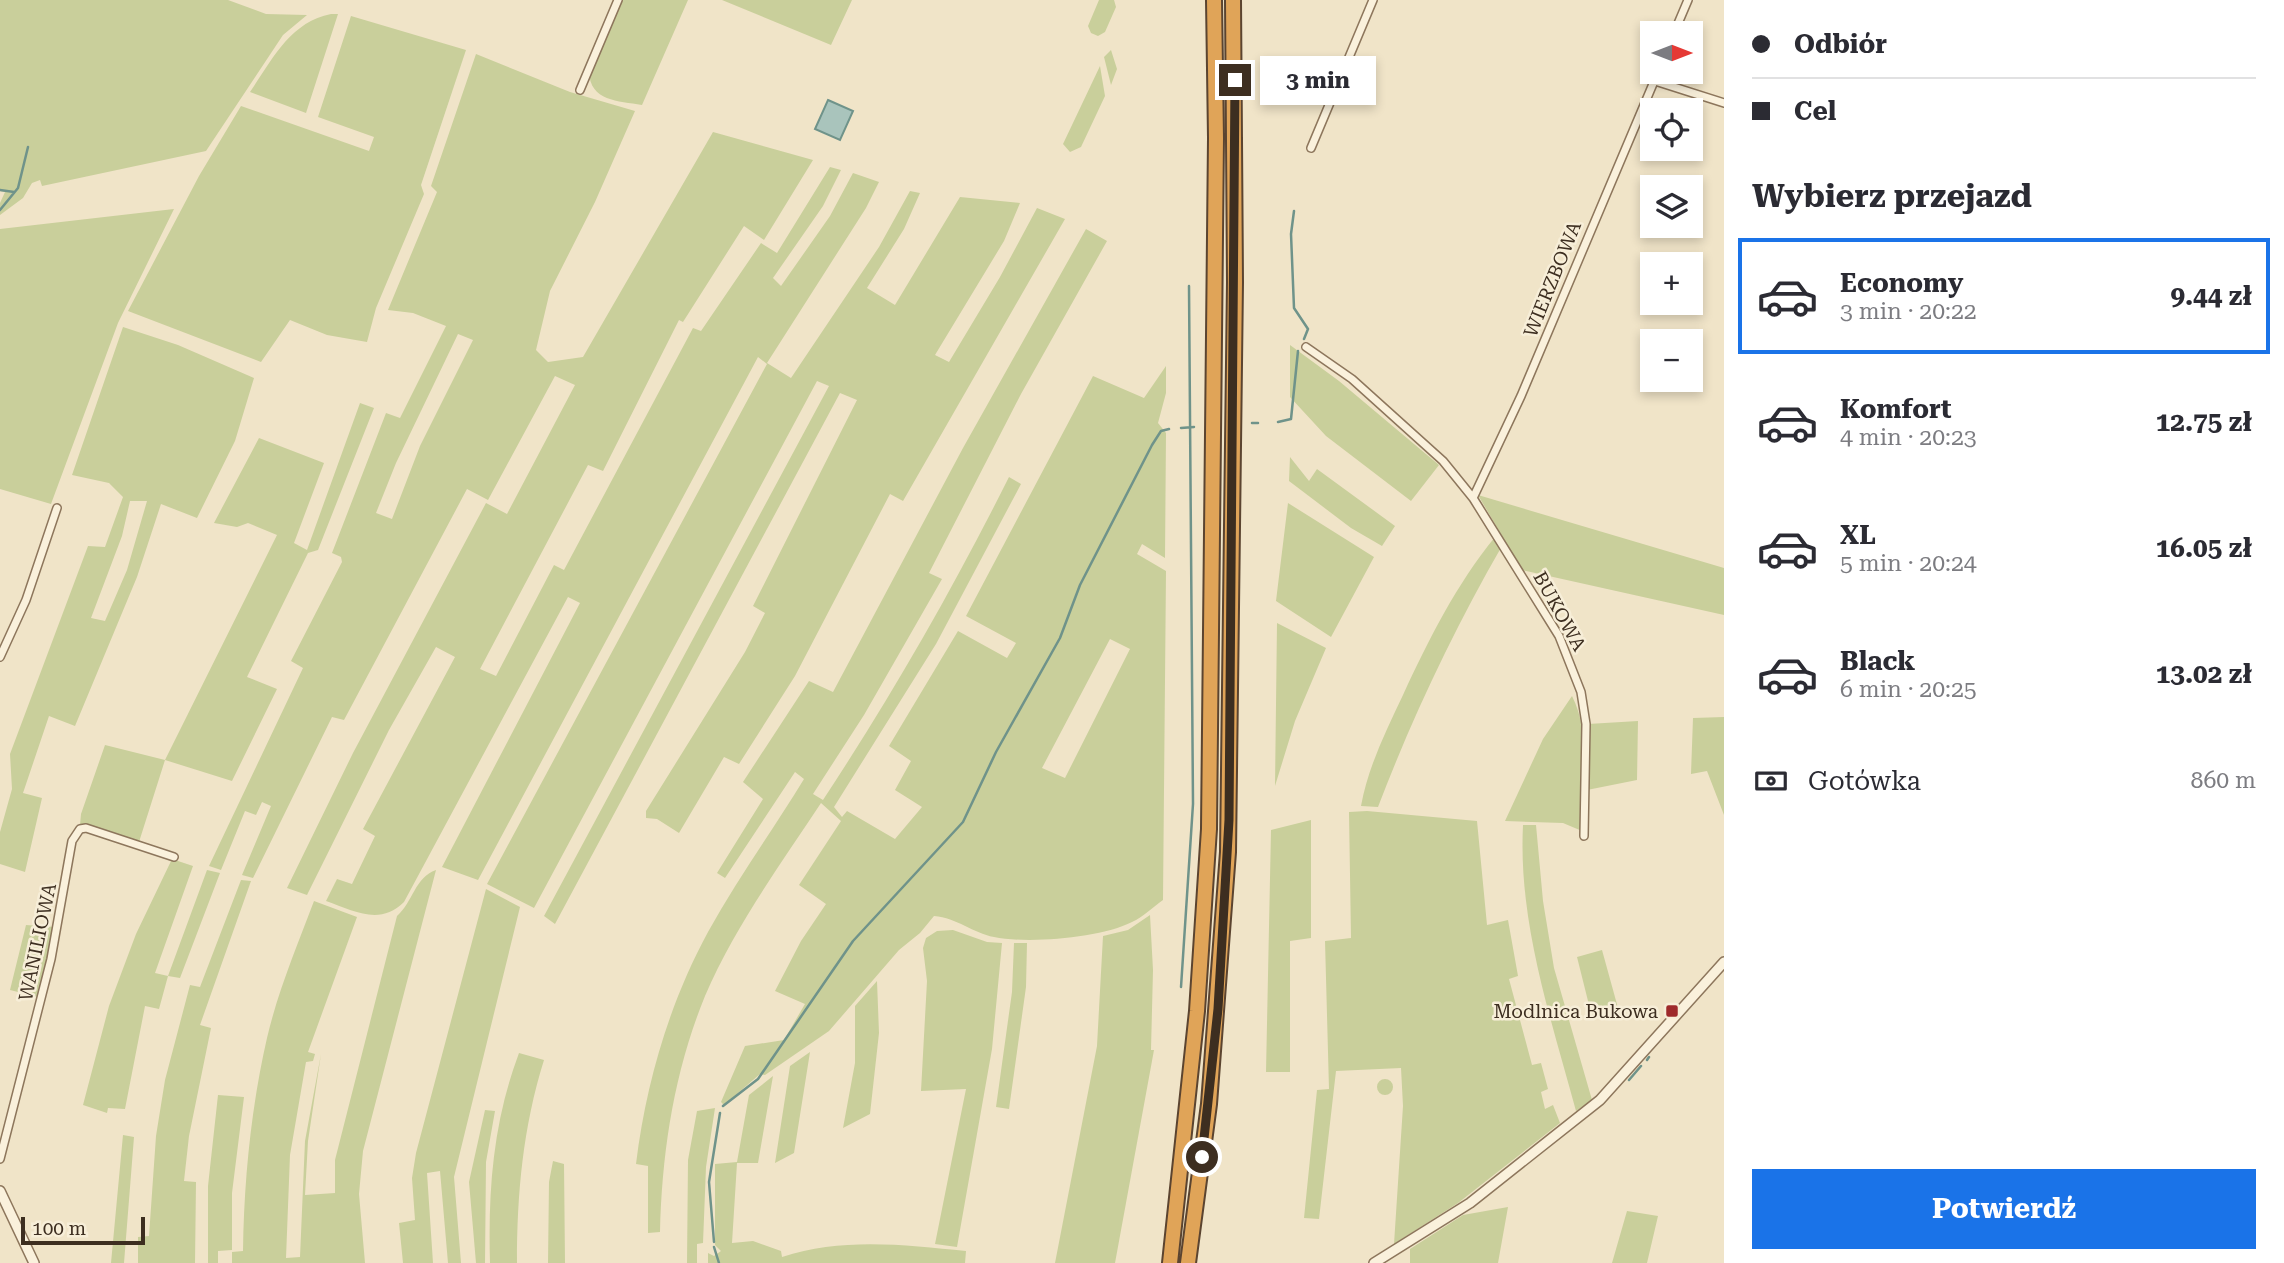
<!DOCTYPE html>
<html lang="pl">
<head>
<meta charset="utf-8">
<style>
  body { margin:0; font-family:"Roboto Serif",serif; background:#f7f7f7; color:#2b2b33; height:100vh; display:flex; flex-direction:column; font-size:26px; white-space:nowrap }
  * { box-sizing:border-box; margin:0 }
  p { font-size:23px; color:#7c7c81 }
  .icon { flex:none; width:38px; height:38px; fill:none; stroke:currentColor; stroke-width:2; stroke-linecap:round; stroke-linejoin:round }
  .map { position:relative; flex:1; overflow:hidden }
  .side { display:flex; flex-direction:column; background:#fff; width:560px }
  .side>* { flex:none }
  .top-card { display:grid; align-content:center; height:154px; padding:0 28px; background:#fff }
  .needle { width:46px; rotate:90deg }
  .buttons { position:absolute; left:1640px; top:21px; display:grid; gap:14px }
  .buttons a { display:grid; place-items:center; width:63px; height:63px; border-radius:0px; background:#fff; box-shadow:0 4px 10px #0003; font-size:35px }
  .scale { position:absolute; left:21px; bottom:18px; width:124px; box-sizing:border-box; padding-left:7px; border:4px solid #3d2e20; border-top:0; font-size:19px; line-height:24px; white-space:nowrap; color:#3d2e20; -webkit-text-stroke:5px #f7eed8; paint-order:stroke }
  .end { position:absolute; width:32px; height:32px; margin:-16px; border:9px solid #3d2e20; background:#fff; box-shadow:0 0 0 4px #fff }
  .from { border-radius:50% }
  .bubble { position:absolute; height:49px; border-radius:0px; background:#fff; box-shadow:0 4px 10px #0003; font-size:23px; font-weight:700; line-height:49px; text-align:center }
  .top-card b { display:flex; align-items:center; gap:24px; height:66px; font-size:26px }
  .top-card b+b { border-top:2px solid #e1e1e2 }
  .top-card i { width:18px; height:18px; background:#2b2b33 }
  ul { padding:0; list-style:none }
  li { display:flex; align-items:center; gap:21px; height:116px; margin:0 14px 10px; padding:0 14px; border:4px solid transparent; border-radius:0px }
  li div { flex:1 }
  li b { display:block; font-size:26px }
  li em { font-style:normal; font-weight:700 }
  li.on { border-color:#1a73e8 }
  li>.icon { width:63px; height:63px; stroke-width:1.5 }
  h2 { padding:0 28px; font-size:32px; line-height:84px }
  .pay { display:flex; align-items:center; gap:18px; height:77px; padding:0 28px; font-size:26px }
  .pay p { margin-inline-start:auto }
  .button { display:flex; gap:14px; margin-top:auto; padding:14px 28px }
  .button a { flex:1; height:80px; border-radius:0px; background:#1a73e8; color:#fff; font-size:28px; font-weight:700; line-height:80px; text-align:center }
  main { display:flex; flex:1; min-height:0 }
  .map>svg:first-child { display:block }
  .green { fill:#c9cf9b; fill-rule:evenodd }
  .water { fill:#a9c4bc; stroke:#6f938a; stroke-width:2 }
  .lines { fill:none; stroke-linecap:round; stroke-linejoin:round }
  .stream { stroke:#6f938a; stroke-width:2.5 }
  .minor-casing { stroke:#8d765c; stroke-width:10 }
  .tertiary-casing { stroke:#8d765c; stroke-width:12 }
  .motorway-casing { stroke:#5b4430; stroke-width:18 }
  .minor { stroke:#faf1dc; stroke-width:7 }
  .tertiary { stroke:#faf1dc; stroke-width:9 }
  .motorway { stroke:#e0a458; stroke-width:14 }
  .route { stroke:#3d2e20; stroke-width:9 }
  .poi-dot { fill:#9e2a2b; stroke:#f7eed8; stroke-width:2.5 }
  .labels { text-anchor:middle; stroke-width:5; stroke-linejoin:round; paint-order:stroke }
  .street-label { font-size:19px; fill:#3d2e20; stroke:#f7eed8 }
  .poi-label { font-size:19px; fill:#3d2e20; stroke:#f7eed8; text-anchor:end }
</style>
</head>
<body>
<main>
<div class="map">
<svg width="1724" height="1263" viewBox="0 0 1724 1263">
  <rect width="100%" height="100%" fill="#f0e4c8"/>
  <path class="green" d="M0,0H228L266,14L307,15L283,35L206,151L42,186L40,180L32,183L23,198L0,215V203L5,192L0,191Z
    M621,0H688L642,105C618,101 590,101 589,72Z
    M722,0H852L831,45Z
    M1099,0H1114L1116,7L1105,32L1098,36L1091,33L1088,26Z
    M331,14H338L306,113L250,92C272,60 290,22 331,14Z
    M351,16L466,50L421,185L424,194L376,308L367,342L327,335L290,320L261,362L128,311L199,176L241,106L369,151L374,137L318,117Z
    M1111,50L1117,69L1111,85L1104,57Z
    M476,54L570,92L635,111L595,202L550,291L536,350L548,362L583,357L713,132L813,160L764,240L744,226L683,322L679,320L603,471L588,465L480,669L496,676L554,565L564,570L693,328L701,331L761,243L777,253L830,167L841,170L823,206L773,278L781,286L830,216L853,173L879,182L866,208L767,363L791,378L879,247L910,191L920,193L904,229L867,288L895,305L960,197L1020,203L1004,241L935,355L949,362L1000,277L1037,208L1065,219L903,501L890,494L795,676L739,764L724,757L679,833L657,819L646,818V811L745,652L765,613L753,606L857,400L840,393L555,924L544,916L829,386L817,381L534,908L487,884L767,364L758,357L478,880L442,867L580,603L568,597L404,902C380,926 354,911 326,901L337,879L352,884L375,836L363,829L455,657L436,647L389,730L307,895L287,888L353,753L486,503L507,514L575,385L555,376L488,500L467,489L344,720L332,717L253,878L242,875L271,806L262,802L256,815L245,811L221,870L209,866L303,668L291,661L342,562L341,557L332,553L386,413L400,418L446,326L413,313L388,310L437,192L431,186ZM458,334L473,340L420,446L392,519L376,513L396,463Z
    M1100,66L1105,96L1081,147L1070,152L1063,144Z
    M174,209L118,323L51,504L0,489V229Z
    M1086,229L1107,241L1021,394L929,573L942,579L864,715L813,794L823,800C892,695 953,589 1009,477L1021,484L936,644L834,807L842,817L847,811L895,839L922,807L895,790L911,761L889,746L958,631L1007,658L1016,643L966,616L1093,376L1144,398L1166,366V393L1158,423L1166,433L1165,558L1142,544L1137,554L1166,571L1163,900C1153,907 1143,917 1132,922C1101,938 1028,944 994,937C973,933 957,918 934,916L920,933L899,950L829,1031L765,1075L760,1074L724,1105L721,1102L745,1046L784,1040L805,1004L775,991L801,941L826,904L799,885L841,821L821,803C780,865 734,928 705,996C674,1072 662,1151 660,1232L648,1233V1166L636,1164C646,1083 669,1004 708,932C737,879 773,830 804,779L795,772L725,878L717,873L763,799L743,782L809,681L833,692L963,448ZM1110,639L1130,649L1065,778L1042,768Z
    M123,327L178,345L254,378L235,441L197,518L161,504L137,577L75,726L49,716L23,793L42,798L25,872L0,864V832L12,789L10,754L88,546L105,547L123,497L109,483L72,475ZM130,501H147L127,570L105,621L91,618L122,536Z
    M1290,345L1339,381L1439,465L1411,501L1326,436L1290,397Z
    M360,403L374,408L318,550L308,553L247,677L277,689L232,781L165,760L139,842L80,825L81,814L105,745L165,760L277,535L248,523L237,527L214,523L259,438L324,463L294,543L307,550Z
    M1290,457L1309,481L1317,469L1395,526L1382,546L1351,528L1289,481Z
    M1478,495L1724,568V615L1522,570Z
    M1288,503L1374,557L1331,637L1276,601Z
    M1495,537L1502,546C1454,629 1412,718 1378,807L1361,806C1368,767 1386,731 1403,695C1429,639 1456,585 1495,537Z
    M1277,623L1326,648L1295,721L1275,786Z
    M1572,696C1592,735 1582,788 1582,831L1563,823L1505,821L1543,739Z
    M1724,717V815L1707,771L1691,774L1693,718Z
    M1638,721L1637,780L1587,790L1588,724Z
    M1367,811L1477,821L1487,925L1508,920L1518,976L1509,979L1532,1065L1541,1063L1548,1089L1541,1092L1545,1109L1553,1105L1560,1123L1458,1203L1394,1244L1403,1106L1401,1068L1336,1071L1319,1219L1304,1218L1317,1090L1329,1089L1325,941L1351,938L1349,812Z
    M1311,820V938L1290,941V1072H1266L1271,830Z
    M1523,825H1536L1543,901L1554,968L1592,1100L1576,1111C1551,1018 1518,923 1523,825Z
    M172,859L193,866L155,973L168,976L207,870L220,873L180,978L168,976L159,1009L145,1006L125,1109L108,1108L107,1113L83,1105L109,1006L136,934Z
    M436,870L363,1151L359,1194L365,1263H232V1252L243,1251C244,1180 251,1108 267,1038C278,991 297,946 314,901L357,917L308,1052L315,1054L313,1061L306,1062L290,1155L286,1258L300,1257L305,1141L321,1054L308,1141L305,1195L335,1193V1160L397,916C413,902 415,877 436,870Z
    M241,880L251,881L200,1025L211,1028L189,1136L184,1181L196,1182L195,1263H138V1237L149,1236L156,1136L165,1080L190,985L200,987Z
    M486,889L520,907L454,1177L461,1263H448L440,1171L427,1173L433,1263H403L399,1223L415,1220L412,1178L416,1153Z
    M1150,915L1153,970L1151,1050H1154L1115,1263H1055L1097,1046L1103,936L1128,930Z
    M26,925L55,927L38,997L10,990Z
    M953,930L987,942L1002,943L992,1049L957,1247L935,1244L966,1089L921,1091L927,981L923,948L926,938L937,931Z
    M1014,943H1027L1026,987L1009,1109L996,1107L1012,992Z
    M1602,950L1618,1008L1592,1017L1577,957Z
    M877,981L879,1033L870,1114L843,1128L855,1063V1006Z
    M810,1052L794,1153L775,1163L790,1066Z
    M519,1053L544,1060C523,1127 517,1193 517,1263H490C488,1190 493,1122 519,1053Z
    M773,1076L758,1163H737L732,1243L753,1241L781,1251L782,1257C842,1237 905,1245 966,1251L965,1263H708V1253L714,1256L721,1251L715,1245V1164L737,1162L749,1095Z
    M1377 1087a8 8 0 1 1 16 0a8 8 0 1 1-16 0Z
    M218,1095L244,1097L232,1193V1250L218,1251V1263H208V1186Z
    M715,1108L706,1167L703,1243L697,1244V1263H687L688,1160L697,1111Z
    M485,1110L495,1111L486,1162L485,1263H476L469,1182Z
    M123,1135L134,1137L124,1263H111Z
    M553,1161L564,1164L565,1263H548L549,1182Z
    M1508,1207L1498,1263H1410V1249L1463,1215Z
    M1627,1211L1658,1216L1647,1263H1612Z"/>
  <path class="water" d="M828,100L853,111L840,140L815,129Z"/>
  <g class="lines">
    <path class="stream" d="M0,190L14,192
      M0,210L18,188L28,147
      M1294,211L1291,234L1294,308L1308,329L1304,339
      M1278,422L1291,419L1298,351
      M1252,423H1258
      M1181,428L1194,427
      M1181,987L1193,804L1189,286
      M1647,1060L1649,1057
      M1629,1080L1641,1066
      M723,1106L758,1079L853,941L963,822L996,752L1060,638L1080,585L1152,445L1161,431L1169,429
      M714,1242L709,1182L720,1113
      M714,1247L719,1263"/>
    <g class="minor-casing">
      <path id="minor" d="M1674,33L1688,0
        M1655,81L1724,103
        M580,90L618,0
        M1311,148L1373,0
        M1306,347L1352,379L1443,461L1473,498L1559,636L1581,692L1586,724L1584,836
        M1473,498L1521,396L1658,72
        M0,657L26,600L57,508
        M0,1159L51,959L72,841L80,829L86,828L174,857"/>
    </g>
    <g class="tertiary-casing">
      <path id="tertiary" d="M0,1191L34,1263
        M1374,1263L1470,1203L1600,1100L1724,962"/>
    </g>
    <g class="motorway-casing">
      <path id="motorway" d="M1170,1263L1197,1011L1209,829L1216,138L1214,0
        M1188,1263L1209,1104L1228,852L1235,282L1233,0"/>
    </g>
    <use href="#minor" class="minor"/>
    <use href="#tertiary" class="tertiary"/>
    <use href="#motorway" class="motorway"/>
  </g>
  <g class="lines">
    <path class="route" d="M1202,1157L1218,1009L1229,820L1235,80"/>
  </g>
  <rect class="poi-dot" x="1665" y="1004" width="14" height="14" rx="3.5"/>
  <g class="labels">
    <g class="street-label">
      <text transform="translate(1552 279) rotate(-68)" y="7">WIERZBOWA</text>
      <text transform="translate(1560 611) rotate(61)" y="7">BUKOWA</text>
      <text transform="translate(37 942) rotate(-78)" y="7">WANILIOWA</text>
    </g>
    <g class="poi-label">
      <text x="1658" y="1018">Modlnica Bukowa</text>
    </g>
  </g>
</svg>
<div class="buttons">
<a><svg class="needle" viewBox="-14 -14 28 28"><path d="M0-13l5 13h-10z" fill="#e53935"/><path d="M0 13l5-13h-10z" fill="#7c7c81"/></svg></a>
<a><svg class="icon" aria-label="locate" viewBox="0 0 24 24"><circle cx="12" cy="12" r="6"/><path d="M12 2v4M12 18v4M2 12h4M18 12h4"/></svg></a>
<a><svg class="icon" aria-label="layers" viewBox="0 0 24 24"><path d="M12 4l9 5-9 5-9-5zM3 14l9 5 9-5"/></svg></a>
<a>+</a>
<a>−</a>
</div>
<div class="scale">100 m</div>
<i class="end from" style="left:1202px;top:1157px"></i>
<i class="end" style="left:1235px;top:80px"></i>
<div class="bubble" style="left:1260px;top:56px;width:116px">3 min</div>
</div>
<section class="side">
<div class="top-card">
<b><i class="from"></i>Odbiór</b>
<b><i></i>Cel</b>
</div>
<h2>Wybierz przejazd</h2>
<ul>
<li class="on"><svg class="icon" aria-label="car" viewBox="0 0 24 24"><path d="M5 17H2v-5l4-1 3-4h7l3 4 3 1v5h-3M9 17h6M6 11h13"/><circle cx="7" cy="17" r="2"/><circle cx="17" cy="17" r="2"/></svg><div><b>Economy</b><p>3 min · 20:22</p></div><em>9.44 zł</em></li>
<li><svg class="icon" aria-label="car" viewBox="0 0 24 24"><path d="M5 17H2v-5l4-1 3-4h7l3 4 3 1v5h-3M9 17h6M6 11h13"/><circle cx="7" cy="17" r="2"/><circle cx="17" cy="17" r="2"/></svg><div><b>Komfort</b><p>4 min · 20:23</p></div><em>12.75 zł</em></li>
<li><svg class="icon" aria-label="car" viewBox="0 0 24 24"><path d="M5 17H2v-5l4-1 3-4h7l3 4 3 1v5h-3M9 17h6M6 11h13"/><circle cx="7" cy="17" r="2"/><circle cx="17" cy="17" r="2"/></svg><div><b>XL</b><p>5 min · 20:24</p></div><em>16.05 zł</em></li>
<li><svg class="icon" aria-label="car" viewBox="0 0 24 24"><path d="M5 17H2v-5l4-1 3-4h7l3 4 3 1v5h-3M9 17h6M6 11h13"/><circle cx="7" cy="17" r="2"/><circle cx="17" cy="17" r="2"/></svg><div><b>Black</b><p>6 min · 20:25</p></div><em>13.02 zł</em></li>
</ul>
<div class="pay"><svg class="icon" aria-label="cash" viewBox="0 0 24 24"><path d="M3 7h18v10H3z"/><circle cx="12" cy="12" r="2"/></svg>Gotówka<p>860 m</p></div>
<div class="button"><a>Potwierdź</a></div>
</section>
</main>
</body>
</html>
